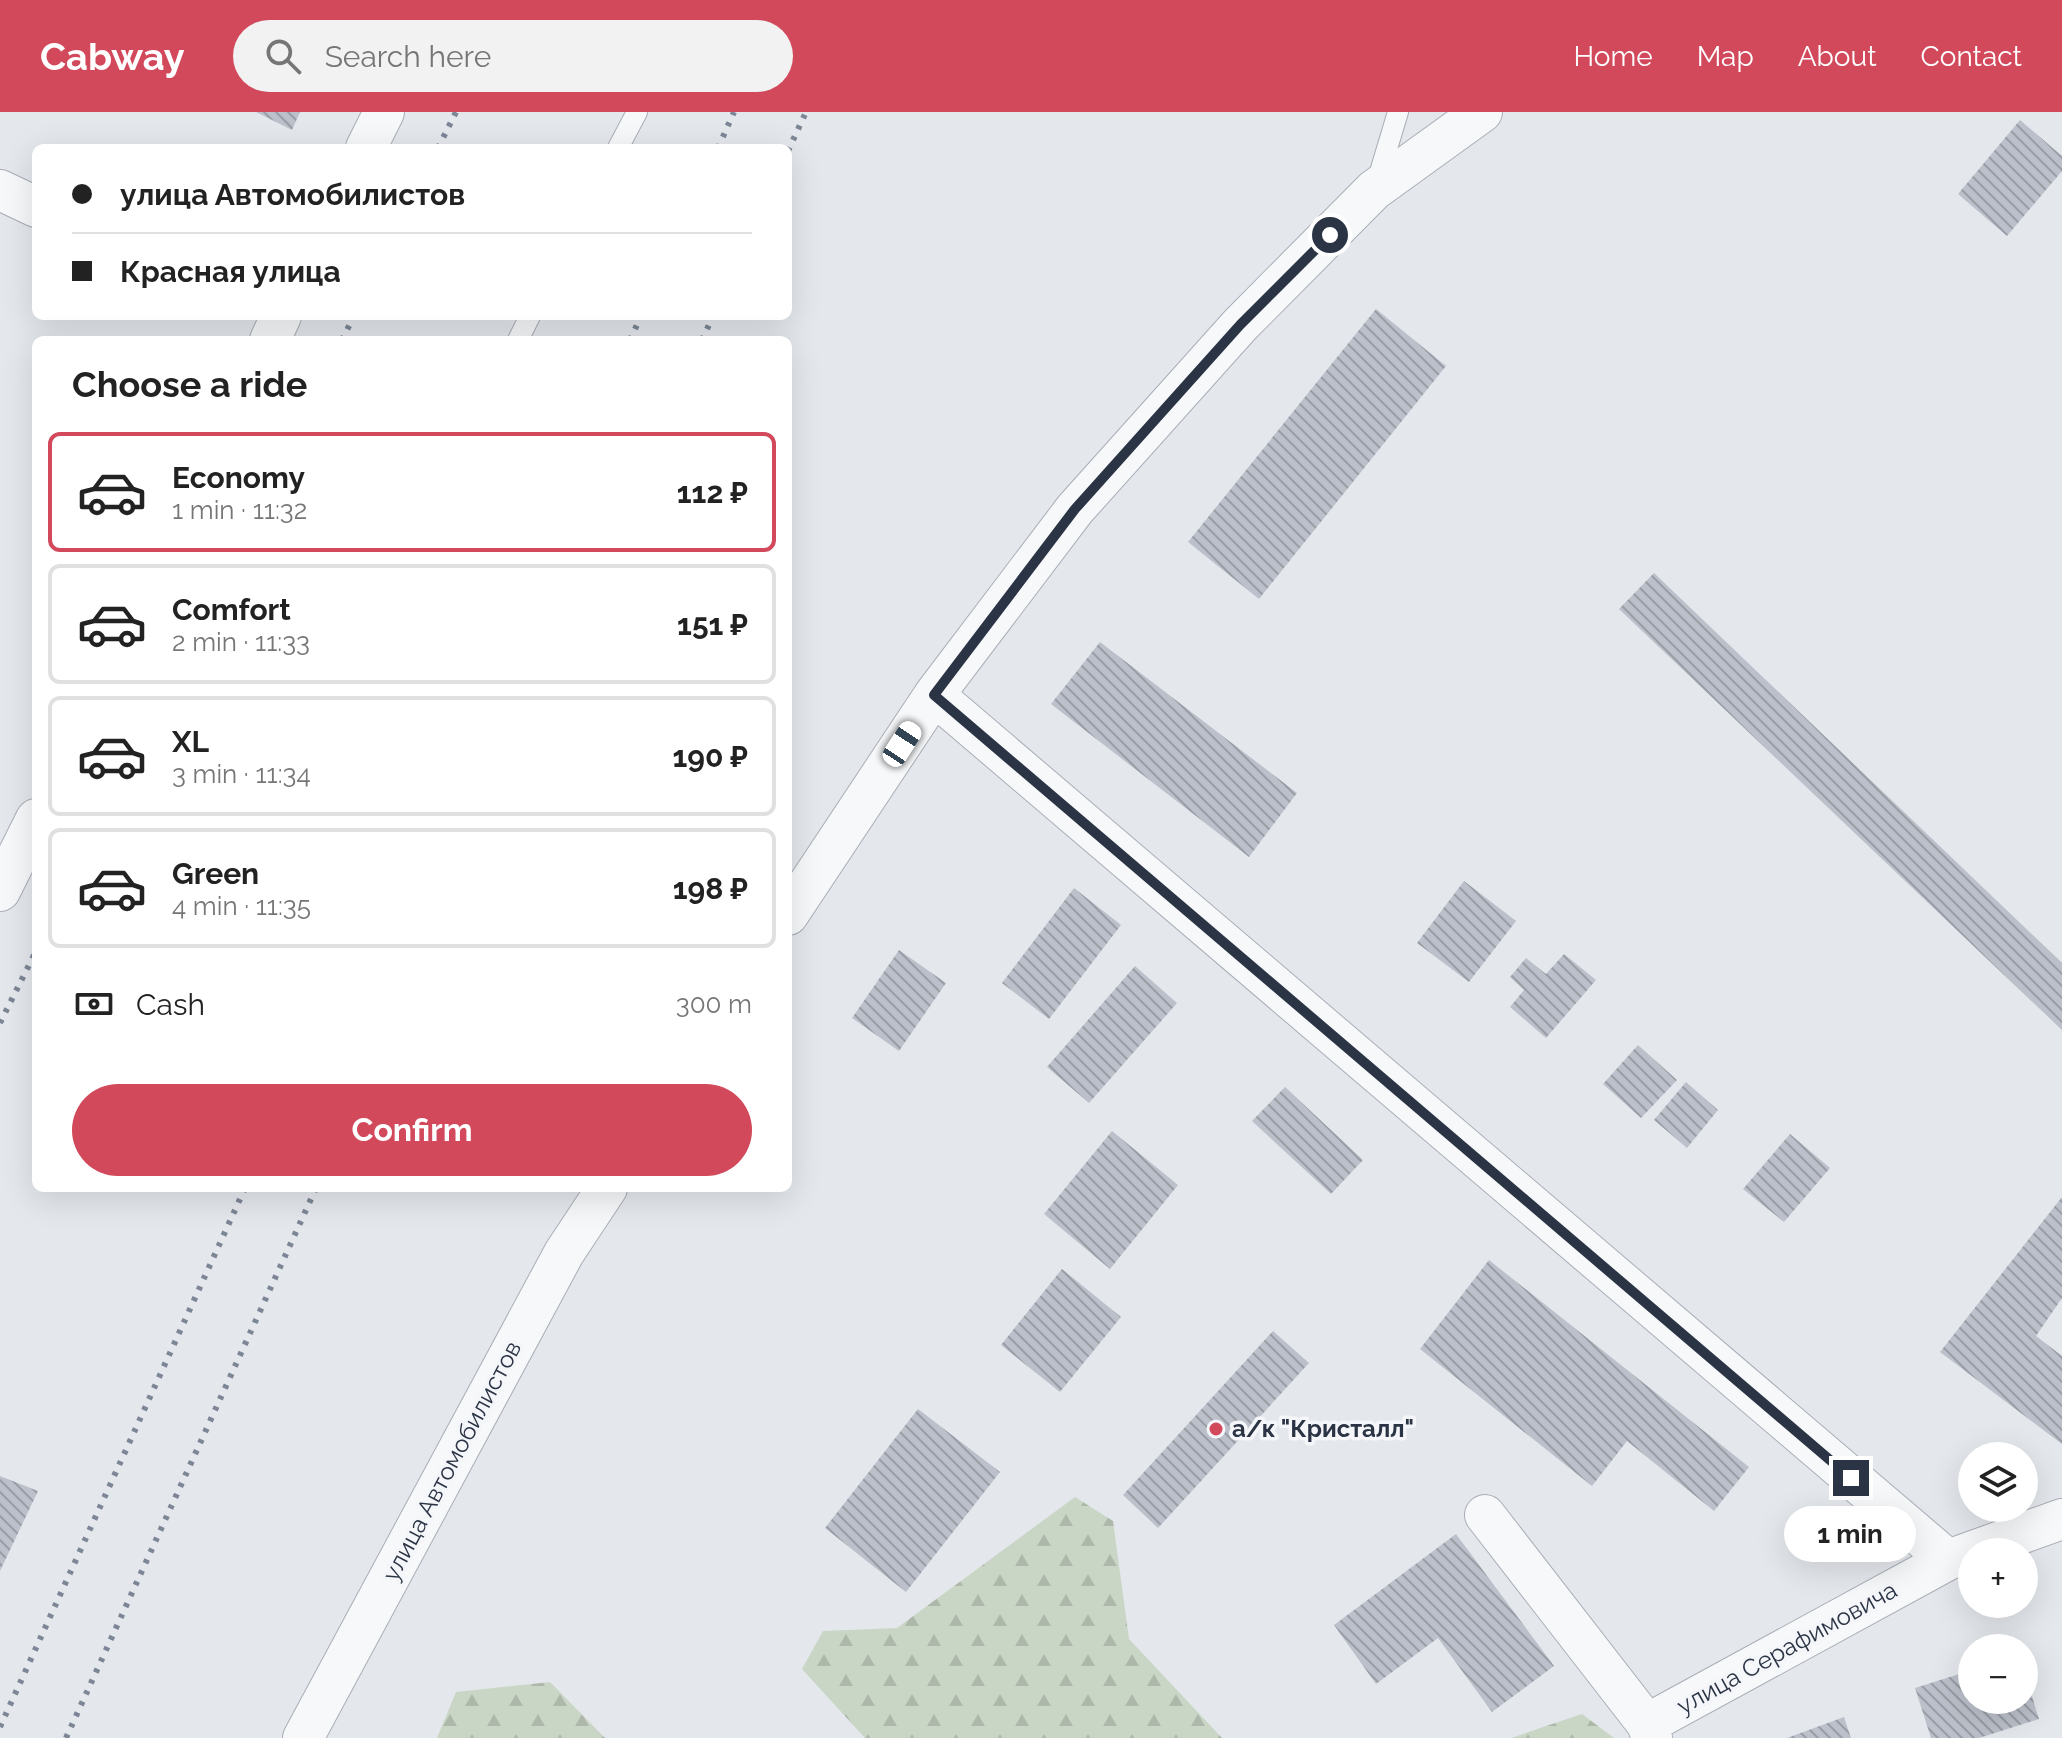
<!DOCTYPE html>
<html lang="en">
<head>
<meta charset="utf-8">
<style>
  body { margin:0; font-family:Raleway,sans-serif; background:#f2f2f2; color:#222; height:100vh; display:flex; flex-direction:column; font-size:30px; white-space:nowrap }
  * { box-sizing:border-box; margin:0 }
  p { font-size:26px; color:#767676 }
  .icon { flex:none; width:44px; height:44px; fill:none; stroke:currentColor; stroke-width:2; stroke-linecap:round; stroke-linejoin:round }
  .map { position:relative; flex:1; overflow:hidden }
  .sheet { position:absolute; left:32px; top:224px; width:760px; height:856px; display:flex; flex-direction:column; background:#fff; border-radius:12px; box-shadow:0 8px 32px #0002 }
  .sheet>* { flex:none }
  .hud { position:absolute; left:32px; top:32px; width:760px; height:176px; border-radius:12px; box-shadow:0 8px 32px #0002; display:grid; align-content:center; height:176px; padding:0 40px; background:#fff }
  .tools { position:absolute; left:1958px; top:1330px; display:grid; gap:16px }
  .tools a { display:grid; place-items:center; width:80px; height:80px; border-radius:50%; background:#fff; box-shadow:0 8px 32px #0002; font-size:40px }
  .end { position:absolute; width:36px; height:36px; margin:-18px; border:10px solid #2b3445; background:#fff; box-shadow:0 0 0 4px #fff }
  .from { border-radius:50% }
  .bubble { position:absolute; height:56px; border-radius:28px; background:#fff; box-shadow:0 8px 32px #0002; font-size:26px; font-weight:700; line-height:56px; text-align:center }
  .car { position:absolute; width:24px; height:48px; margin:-24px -12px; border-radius:10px; box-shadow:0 0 6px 2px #0007; background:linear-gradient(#fff 24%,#345 0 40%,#fff 0 76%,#345 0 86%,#fff 0) }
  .hud b { display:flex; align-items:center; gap:28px; height:76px; font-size:30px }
  .hud b+b { border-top:2px solid #e0e0e0 }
  .hud i { width:20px; height:20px; background:#222 }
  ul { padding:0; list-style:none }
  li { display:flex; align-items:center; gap:24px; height:120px; margin:0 16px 12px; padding:0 24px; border:4px solid #e0e0e0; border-radius:12px }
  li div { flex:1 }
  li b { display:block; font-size:30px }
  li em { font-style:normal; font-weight:700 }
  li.on { border-color:#d1495b }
  li>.icon { width:72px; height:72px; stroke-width:1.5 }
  h2 { padding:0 40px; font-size:36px; line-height:96px }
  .pay { display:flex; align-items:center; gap:20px; height:88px; padding:0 40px; font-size:30px }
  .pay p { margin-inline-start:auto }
  .action { display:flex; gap:16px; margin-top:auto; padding:16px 40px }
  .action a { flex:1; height:92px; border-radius:48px; background:#d1495b; color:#fff; font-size:32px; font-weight:700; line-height:92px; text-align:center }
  header { display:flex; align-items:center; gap:48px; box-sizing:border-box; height:112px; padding:0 40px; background:#d1495b; color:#fff }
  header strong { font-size:38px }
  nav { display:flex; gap:44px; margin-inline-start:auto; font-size:28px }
  .search { width:560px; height:72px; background:#f2f2f2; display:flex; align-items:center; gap:20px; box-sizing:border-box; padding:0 28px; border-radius:44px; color:#767676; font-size:30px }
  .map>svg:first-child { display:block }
  .forest { fill:url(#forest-firs) }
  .building { fill:url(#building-back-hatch) }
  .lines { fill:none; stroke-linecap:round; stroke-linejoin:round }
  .service-casing { stroke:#a9aeb7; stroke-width:22 }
  .minor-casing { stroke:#a9aeb7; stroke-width:42 }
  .service { stroke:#f7f8fa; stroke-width:20 }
  .minor { stroke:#f7f8fa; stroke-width:40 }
  .rail { stroke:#7d8696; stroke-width:6; stroke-dasharray:4 8; stroke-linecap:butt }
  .route { stroke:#2b3445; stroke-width:10 }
  .poi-dot { fill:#d1495b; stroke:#f4f6f9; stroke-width:3 }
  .labels { text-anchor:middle; stroke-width:7; stroke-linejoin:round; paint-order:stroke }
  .poi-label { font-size:24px; font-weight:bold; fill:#2b3445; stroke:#f4f6f9; text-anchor:start }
  .street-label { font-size:24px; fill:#2b3445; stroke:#f4f6f9 }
</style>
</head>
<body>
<header>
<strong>Cabway</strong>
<div class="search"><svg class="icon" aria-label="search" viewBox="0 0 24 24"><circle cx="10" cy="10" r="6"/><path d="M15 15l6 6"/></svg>Search here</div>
<nav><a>Home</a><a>Map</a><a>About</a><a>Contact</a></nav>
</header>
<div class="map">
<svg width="2062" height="1626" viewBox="0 0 2062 1626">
  <defs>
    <pattern id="forest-firs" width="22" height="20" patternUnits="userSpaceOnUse" patternTransform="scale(2)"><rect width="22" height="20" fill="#c9d6c5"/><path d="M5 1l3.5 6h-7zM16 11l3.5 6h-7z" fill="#adb8ab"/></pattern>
    <pattern id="building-back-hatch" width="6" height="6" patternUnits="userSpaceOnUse" patternTransform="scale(2)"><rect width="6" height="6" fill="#bbc0ca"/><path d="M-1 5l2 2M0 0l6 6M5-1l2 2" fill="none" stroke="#989da6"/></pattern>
  </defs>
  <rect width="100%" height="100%" fill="#e4e7ec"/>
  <path class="forest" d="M1075,1385L1113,1409L1129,1527L1222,1626H865L802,1557L823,1519L897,1516Z
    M550,1570L605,1626H437L456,1580Z
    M1582,1602L1614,1626H1511Z"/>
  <path class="building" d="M256,0H300L292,18Z
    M2020,8L2062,44V59L2007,124L1958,82Z
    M1376,197L1446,254L1259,487L1188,430Z
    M1654,461L2062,851V918L1619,497Z
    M1100,530L1297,681L1249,745L1051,592Z
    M1464,769L1516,809L1469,870L1417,831Z
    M1074,776L1121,813L1049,907L1002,871Z
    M899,838L946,871L899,939L852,906Z
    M1564,842L1596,868L1546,926L1510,895L1524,878L1510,865L1526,846L1546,862Z
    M1135,854L1177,891L1089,991L1047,955Z
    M1638,933L1677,968L1641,1006L1603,972Z
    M1686,970L1718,998L1687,1036L1654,1008Z
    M1285,975L1363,1048L1331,1082L1252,1009Z
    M1112,1019L1178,1073L1110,1157L1044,1102Z
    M1790,1022L1830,1056L1784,1110L1743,1077Z
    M2062,1085V1186L2036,1224L2062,1244V1332L1940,1240Z
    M1489,1148L1749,1355L1714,1399L1627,1329L1592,1374L1420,1237Z
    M1062,1157L1121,1205L1060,1280L1001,1233Z
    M1273,1219L1309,1251L1158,1416L1123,1383Z
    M918,1297L1000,1360L906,1480L825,1416Z
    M0,1364L38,1379L0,1459Z
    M1456,1422L1554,1554L1492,1600L1438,1526L1376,1572L1334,1513Z
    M1972,1558V1588H2024L2025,1562L2039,1607L1979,1626H1931L1915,1576Z
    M1844,1605L1851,1626H1787Z"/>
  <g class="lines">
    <g class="service-casing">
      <path id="service" d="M618,36L637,0
        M1377,70L1398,0
        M518,228L530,204"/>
    </g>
    <g class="minor-casing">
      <path id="minor" d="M366,36L384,0
        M0,78L36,95
        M270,228L281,204
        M934,583L1948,1448
        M0,779L36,707
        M788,803L934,583L1075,397L1240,213L1374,78L1482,0
        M1485,1403L1647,1612L1652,1626
        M1647,1612L1948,1448L2062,1407
        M303,1626L564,1141L607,1076"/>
    </g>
    <use href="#service" class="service"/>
    <use href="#minor" class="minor"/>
    <path class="rail" d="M438,36L456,0
      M718,36L734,0
      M788,39L806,0
      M342,228L354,204
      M630,228L641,204
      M702,228L713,204
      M0,911L36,839
      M0,1615L245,1076
      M66,1626L316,1076"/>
  </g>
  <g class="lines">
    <path class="route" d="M1330,123L1240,213L1075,397L934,583L1851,1366"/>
  </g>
  <circle class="poi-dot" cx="1216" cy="1317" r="8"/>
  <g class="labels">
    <g class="poi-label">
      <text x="1232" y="1325">а/к "Кристалл"</text>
    </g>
    <g class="street-label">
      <text transform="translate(452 1349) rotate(-62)" y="8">улица Автомобилистов</text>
      <text transform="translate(1787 1536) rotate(-29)" y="8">улица Серафимовича</text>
    </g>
  </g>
</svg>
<div class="tools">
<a><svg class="icon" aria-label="layers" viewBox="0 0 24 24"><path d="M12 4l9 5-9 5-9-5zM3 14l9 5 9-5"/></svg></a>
<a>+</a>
<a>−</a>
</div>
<i class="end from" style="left:1330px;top:123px"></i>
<i class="end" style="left:1851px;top:1366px"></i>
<div class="bubble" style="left:1784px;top:1394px;width:132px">1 min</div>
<i class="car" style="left:902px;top:632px;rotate:33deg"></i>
<div class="hud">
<b><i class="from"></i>улица Автомобилистов</b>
<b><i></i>Красная улица</b>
</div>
<section class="sheet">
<h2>Choose a ride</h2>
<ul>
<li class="on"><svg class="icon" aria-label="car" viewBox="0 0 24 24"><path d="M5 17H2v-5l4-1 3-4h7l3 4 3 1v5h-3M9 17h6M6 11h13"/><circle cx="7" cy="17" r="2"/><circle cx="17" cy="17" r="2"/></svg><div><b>Economy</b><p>1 min · 11:32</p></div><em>112 ₽</em></li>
<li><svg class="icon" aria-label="car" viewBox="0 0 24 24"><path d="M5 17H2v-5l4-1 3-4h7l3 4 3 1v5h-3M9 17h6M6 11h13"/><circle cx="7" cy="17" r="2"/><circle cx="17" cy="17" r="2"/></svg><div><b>Comfort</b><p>2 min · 11:33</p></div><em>151 ₽</em></li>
<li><svg class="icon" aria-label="car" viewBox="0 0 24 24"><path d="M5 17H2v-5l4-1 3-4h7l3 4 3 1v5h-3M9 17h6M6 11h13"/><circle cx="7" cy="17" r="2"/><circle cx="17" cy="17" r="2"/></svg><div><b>XL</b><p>3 min · 11:34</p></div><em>190 ₽</em></li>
<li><svg class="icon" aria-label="car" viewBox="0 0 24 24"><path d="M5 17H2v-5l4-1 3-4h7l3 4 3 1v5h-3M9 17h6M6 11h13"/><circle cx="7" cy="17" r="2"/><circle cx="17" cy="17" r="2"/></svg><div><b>Green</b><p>4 min · 11:35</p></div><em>198 ₽</em></li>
</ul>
<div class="pay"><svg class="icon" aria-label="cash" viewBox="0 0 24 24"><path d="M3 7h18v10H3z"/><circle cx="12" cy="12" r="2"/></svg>Cash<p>300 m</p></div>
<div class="action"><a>Confirm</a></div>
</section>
</div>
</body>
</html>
